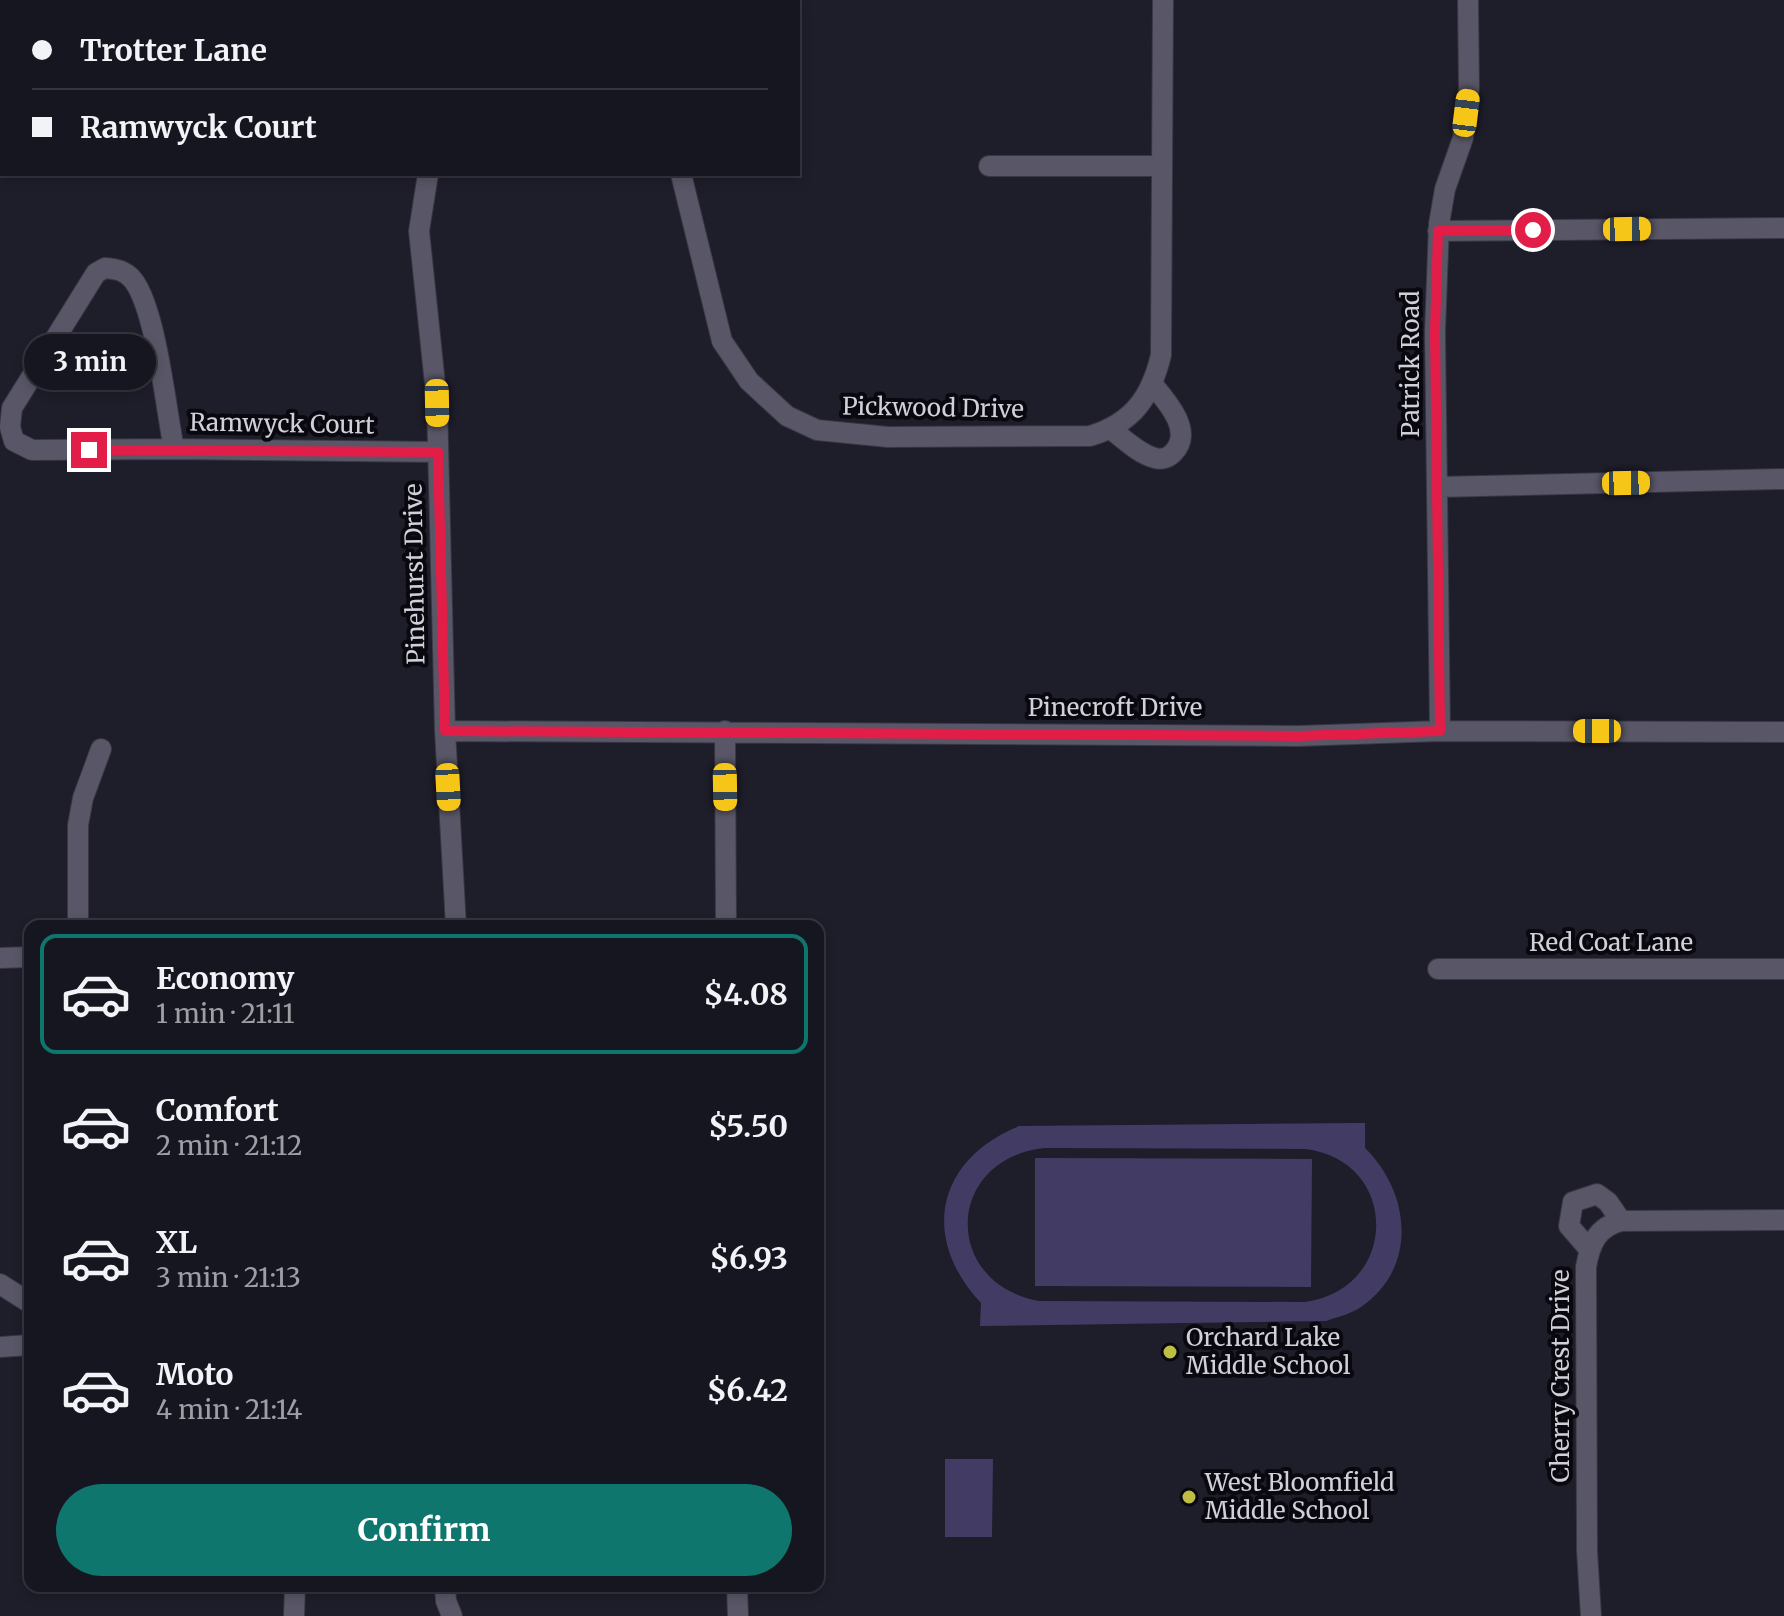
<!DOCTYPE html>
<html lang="en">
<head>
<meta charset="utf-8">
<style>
  body { margin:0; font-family:Merriweather,serif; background:#1f1f29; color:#f1f3f6; height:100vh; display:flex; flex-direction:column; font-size:30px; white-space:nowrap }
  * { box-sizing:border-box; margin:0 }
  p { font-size:26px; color:#9e9fa5 }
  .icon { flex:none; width:44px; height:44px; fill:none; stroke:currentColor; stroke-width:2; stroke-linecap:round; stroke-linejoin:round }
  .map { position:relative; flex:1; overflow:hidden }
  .panel { position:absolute; left:24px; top:920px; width:800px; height:672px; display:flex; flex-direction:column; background:#161620; border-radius:16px; box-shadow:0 4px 12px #0003,0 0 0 2px #35353e }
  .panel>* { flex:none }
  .hud { position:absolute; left:0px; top:0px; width:800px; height:176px; box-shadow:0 4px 12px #0003,0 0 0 2px #35353e; display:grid; align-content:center; height:176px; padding:0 32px; background:#161620 }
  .end { position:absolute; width:36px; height:36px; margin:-18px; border:10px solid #e11d48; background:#fff; box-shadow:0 0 0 4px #fff }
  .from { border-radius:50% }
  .bubble { position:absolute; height:56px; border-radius:28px; background:#161620; box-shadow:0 4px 12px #0003,0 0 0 2px #35353e; font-size:26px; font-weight:700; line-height:56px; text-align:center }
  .car { position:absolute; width:24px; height:48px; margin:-24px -12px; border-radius:10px; box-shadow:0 0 6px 2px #0007; background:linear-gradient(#f5c518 24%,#345 0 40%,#f5c518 0 76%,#345 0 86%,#f5c518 0) }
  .hud b { display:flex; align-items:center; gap:28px; height:76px; font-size:30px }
  .hud b+b { border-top:2px solid #35353e }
  .hud i { width:20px; height:20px; background:#f1f3f6 }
  ul { padding:14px 0 0; list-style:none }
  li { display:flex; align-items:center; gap:24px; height:120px; margin:0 16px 12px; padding:0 16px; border:4px solid transparent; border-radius:16px }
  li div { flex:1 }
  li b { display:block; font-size:30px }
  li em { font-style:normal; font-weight:700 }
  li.on { border-color:#0f766e }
  li>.icon { width:72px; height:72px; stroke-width:1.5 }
  .primary-button { display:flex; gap:16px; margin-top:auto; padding:16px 32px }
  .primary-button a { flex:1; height:92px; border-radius:48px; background:#0f766e; color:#fff; font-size:32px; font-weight:700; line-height:92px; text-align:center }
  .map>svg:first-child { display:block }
  .green { fill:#423c65; fill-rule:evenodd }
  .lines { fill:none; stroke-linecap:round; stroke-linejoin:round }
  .stream { stroke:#130136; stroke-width:5 }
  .minor-casing { stroke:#383743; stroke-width:22 }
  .minor { stroke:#595767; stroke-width:20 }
  .route { stroke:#e11d48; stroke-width:10 }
  .poi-dot { fill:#bebf42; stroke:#08080e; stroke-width:3 }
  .labels { text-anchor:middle; stroke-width:8; stroke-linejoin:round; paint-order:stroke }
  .street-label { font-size:24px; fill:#d1d0da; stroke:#08080e }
  .poi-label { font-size:24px; fill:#d1d0da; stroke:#08080e; text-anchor:start }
</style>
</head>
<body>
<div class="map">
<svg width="1784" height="1616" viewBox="0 0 1784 1616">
  <rect width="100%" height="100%" fill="#1e1d2a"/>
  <path class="green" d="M1365,1123V1148C1410,1192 1419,1267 1361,1307C1351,1314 1337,1317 1326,1321L980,1326L981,1303C920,1238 936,1160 1019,1126ZM1045,1148L1305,1149C1400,1160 1400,1289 1305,1302L1039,1301C941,1283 945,1158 1045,1148Z
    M1035,1158L1312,1159L1311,1287L1035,1286Z
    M945,1459H993L992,1537H945Z"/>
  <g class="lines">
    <path class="stream" d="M255,2L261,0
      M0,170L2,167"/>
    <g class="minor-casing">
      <path id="minor" d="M363,0L364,2
        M654,2L658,0
        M989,166H1162
        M428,174L419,231L437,403L445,731L456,926
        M681,174L722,341L749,381L787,416L817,430L888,437L1090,436C1133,423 1151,397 1161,355L1163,0
        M1438,231L1784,228
        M105,268C116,269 125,270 133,280C156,309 166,409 174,449L32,450L14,441L10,427L12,408L96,273Z
        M1112,430C1124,439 1139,454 1155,458C1161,460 1168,458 1173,453C1194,432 1168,403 1154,386
        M174,449L438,452
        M1437,487L1784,479
        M445,731L1298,736L1440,731L1784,732
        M725,731L726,926
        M1440,731L1435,332L1439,224L1445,189L1463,138L1469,88L1468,0
        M78,926V825L83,798L101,749
        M0,958L30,957
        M1438,969H1784
        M1589,1249L1569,1226L1573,1202L1597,1194L1608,1202L1621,1221
        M0,1284L30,1303
        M0,1347L30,1345
        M445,1586L446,1601L452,1616
        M737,1586L738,1616
        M294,1616L295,1586
        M1591,1616L1587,1551L1586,1267C1590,1244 1597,1227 1621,1221L1784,1220"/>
    </g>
    <use href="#minor" class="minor"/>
  </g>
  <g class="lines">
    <path class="route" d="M89,450L438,452L445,731L1298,736L1440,731L1435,332L1438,231L1533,230"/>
  </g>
  <g class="poi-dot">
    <circle cx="1170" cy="1352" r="8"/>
    <circle cx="1189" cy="1497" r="8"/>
  </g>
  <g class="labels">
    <g class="street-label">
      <text transform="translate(1411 364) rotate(-90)" y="8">Patrick Road</text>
      <text transform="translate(933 408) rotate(1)" y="8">Pickwood Drive</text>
      <text transform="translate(282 424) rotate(1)" y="8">Ramwyck Court</text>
      <text transform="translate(415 574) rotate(-91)" y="8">Pinehurst Drive</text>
      <text x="1115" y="716">Pinecroft Drive</text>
      <text x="1611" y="951">Red Coat Lane</text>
      <text transform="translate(1561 1376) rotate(-90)" y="8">Cherry Crest Drive</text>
    </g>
    <g class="poi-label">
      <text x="1186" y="1346">Orchard Lake<tspan x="1186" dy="28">Middle School</tspan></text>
      <text x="1205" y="1491">West Bloomfield<tspan x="1205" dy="28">Middle School</tspan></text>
    </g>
  </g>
</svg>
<i class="end from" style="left:1533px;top:230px"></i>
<i class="end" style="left:89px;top:450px"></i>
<div class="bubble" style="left:24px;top:334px;width:132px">3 min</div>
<i class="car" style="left:1466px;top:113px;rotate:7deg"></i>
<i class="car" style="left:1627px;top:229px;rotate:89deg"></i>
<i class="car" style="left:437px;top:403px;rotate:179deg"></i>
<i class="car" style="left:1626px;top:483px;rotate:89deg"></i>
<i class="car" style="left:1597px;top:731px;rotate:270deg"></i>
<i class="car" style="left:448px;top:787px;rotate:177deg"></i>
<i class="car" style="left:725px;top:787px;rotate:179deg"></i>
<div class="hud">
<b><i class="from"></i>Trotter Lane</b>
<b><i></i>Ramwyck Court</b>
</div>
<section class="panel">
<ul>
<li class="on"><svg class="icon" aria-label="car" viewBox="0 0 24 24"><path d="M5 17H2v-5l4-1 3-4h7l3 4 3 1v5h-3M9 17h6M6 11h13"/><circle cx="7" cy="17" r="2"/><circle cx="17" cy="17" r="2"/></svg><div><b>Economy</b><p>1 min · 21:11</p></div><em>$4.08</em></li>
<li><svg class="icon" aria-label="car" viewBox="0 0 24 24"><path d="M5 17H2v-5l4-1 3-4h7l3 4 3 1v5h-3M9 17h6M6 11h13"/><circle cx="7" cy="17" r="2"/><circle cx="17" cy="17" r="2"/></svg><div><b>Comfort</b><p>2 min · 21:12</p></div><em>$5.50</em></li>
<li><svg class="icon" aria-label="car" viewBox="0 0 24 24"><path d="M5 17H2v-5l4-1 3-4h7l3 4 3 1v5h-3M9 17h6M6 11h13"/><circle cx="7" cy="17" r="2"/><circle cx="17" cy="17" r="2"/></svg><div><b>XL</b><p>3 min · 21:13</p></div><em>$6.93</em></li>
<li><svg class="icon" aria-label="car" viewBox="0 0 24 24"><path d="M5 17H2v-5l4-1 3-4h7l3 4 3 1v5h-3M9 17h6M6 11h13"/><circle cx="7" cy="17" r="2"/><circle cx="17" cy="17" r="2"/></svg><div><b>Moto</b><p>4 min · 21:14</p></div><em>$6.42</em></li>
</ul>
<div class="primary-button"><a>Confirm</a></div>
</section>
</div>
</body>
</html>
